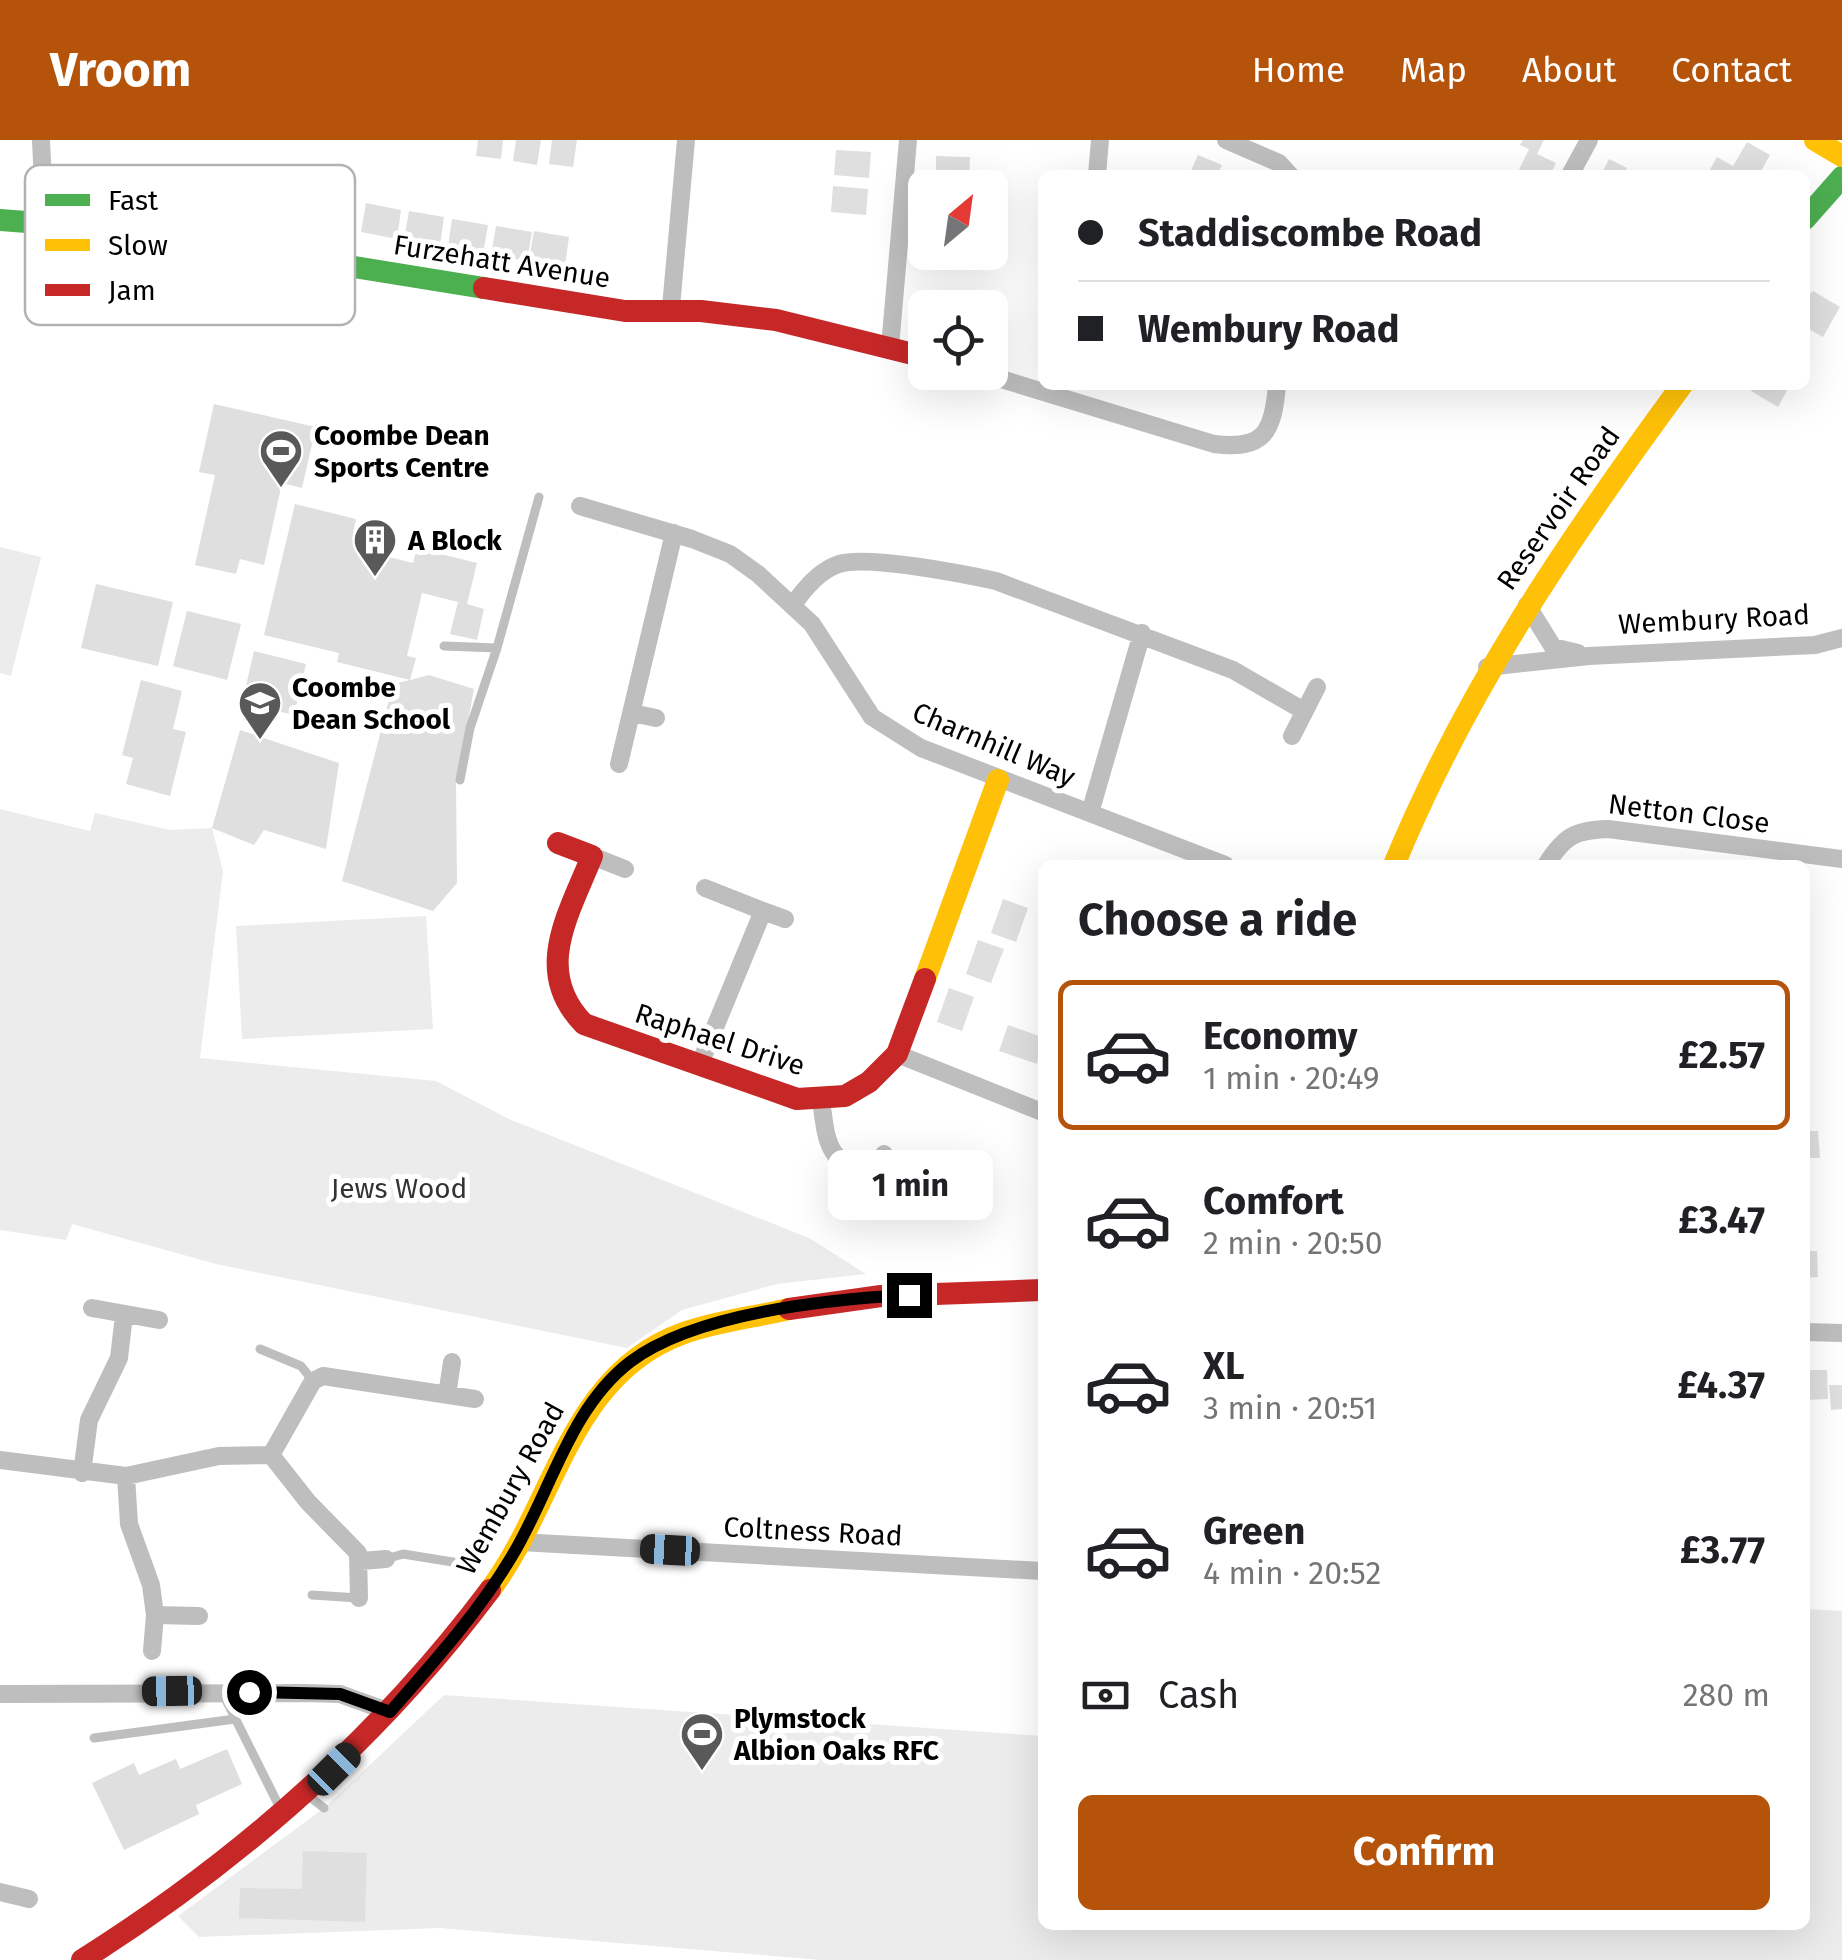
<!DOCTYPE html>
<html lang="en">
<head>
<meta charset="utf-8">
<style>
  body { margin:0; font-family:"Fira Sans",sans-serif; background:#f6f6f6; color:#202124; height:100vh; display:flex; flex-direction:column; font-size:38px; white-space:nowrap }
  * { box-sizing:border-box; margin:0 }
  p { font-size:32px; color:#757577 }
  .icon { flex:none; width:55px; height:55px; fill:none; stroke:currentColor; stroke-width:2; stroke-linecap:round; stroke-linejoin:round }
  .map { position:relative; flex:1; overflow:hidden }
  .details { position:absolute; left:1038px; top:720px; width:772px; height:1070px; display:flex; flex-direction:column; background:#fff; border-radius:15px; box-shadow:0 10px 40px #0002 }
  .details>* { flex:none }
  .hud { position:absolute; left:1038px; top:30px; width:772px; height:220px; border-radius:15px; box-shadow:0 10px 40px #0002; display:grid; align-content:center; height:220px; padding:0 40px; background:#fff }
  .needle { width:65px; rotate:29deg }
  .buttons { position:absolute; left:908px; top:30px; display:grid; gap:20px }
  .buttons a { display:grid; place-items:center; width:100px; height:100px; border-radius:15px; background:#fff; box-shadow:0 10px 40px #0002; font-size:50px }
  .end { position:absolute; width:45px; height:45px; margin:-22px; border:12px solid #000; background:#fff; box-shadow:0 0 0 5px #fff }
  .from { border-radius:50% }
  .bubble { position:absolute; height:70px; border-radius:15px; background:#fff; box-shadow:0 10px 40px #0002; font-size:32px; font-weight:700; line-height:70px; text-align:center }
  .car { position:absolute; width:30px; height:60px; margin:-30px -15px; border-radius:12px; box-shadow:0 0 8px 2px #0007; background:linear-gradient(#222 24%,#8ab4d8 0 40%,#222 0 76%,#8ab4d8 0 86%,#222 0) }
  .hud b { display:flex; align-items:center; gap:35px; height:95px; font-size:38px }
  .hud b+b { border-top:2px solid #e0e0e0 }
  .hud i { width:25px; height:25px; background:#202124 }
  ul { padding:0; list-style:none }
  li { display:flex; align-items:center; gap:30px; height:150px; margin:0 20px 15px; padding:0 20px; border:5px solid transparent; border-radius:15px }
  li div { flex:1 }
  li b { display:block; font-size:38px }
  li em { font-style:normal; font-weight:700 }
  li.on { border-color:#b45309 }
  li>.icon { width:90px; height:90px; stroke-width:1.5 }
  h2 { padding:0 40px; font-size:45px; line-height:120px }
  .pay { display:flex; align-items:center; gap:25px; height:110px; padding:0 40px; font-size:38px }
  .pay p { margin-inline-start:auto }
  .button { display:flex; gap:20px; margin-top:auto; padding:20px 40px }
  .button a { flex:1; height:115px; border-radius:15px; background:#b45309; color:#fff; font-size:40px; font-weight:700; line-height:115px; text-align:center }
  header { display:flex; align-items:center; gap:60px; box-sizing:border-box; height:140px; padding:0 50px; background:#b45309; color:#fff }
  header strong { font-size:48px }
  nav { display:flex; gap:55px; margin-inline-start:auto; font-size:35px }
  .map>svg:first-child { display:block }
  .green { fill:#ececec }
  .building { fill:#dfdfdf }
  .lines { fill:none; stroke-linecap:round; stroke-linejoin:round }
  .lane { stroke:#bebebe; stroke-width:9 }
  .street { stroke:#bebebe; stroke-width:18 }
  .fast { stroke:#4caf50; stroke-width:22 }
  .slow { stroke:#ffc107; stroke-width:22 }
  .jam { stroke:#c62828; stroke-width:22 }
  .route { stroke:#000; stroke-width:12 }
  .labels { text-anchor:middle; stroke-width:10; stroke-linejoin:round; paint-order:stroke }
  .street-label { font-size:28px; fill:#000; stroke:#fff }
  .poi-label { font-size:28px; font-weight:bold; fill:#000; stroke:#fff; text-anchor:start }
  .park-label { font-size:28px; fill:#333; stroke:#fff }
  .key { fill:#fff; stroke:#b2b2b2; stroke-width:2.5 }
  .key-label { font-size:28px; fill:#000 }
</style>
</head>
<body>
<header>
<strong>Vroom</strong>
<nav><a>Home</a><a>Map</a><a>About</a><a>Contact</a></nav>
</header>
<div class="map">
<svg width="1842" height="1820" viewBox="0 0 1842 1820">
  <rect width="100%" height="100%" fill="#fff"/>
  <path class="green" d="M0,407L41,417L11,536L0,533Z
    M0,669L90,691L95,673L170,690L212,688L223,731L200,918L436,941L509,979L809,1098L866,1134L777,1144L682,1170L627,1208L216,1124L72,1084L66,1100L0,1090Z
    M426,776L433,889L242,899L236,786Z
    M1805,1469L1842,1471V1820H821L440,1788L199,1797L178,1776L324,1668L444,1555L1042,1596V1785H1805Z"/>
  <path class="building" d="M478,0H503L501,19L476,16Z
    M516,0H541L537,25L513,21Z
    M552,0H577L573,27L549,24Z
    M1523,0H1544L1537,14L1556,23L1550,35L1518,32L1529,9L1520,5Z
    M1747,2L1770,15L1759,35H1707L1717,17L1733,26Z
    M836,10L871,12L869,38L834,35Z
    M1198,15L1222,25L1217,35H1189Z
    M936,16L970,17L969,43L936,41Z
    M1609,19L1627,28L1624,35H1601Z
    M833,46L868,49L866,75L831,72Z
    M366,63L401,70L397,99L361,92Z
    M409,71L444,77L440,106L404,100Z
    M452,79L488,85L483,114L448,107Z
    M496,86L532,92L527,121L491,115Z
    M534,91L569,97L565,126L529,120Z
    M1813,151L1840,167L1823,197L1805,187V158Z
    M1755,245H1790L1778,267L1751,251Z
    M214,264L316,287L302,348L282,343L264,425L240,419L236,434L195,425L215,335L199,332Z
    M295,364L356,379L352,399L387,408L385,416L413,423L417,408L477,423L467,464L484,469L477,500L450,494L458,462L422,453L407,516L416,518L410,540L429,535L474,549L456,644L457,743L433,771L342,741L393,544L410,540L337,522L339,513L264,495Z
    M96,444L173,462L158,526L81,508Z
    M187,471L241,484L227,540L173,526Z
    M254,511L306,524L294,575L242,563Z
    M141,540L182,551L173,589L186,592L170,656L126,644L133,618L122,615Z
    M240,590L339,623L326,709L264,690L254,705L212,688Z
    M1003,759L1028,768L1016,802L991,793Z
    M978,800L1004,809L991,843L966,834Z
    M949,848L974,857L962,891L937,882Z
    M1008,885L1042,897L1037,924L999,911Z
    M1805,991H1818L1820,1018H1805Z
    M1805,1111H1817L1818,1137L1805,1138Z
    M1805,1230H1827L1828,1259L1805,1260Z
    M1829,1245H1842V1269L1831,1270Z
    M227,1609L242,1644L196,1665L199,1674L124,1710L92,1643L134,1623L139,1635L176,1619L180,1629Z
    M303,1711L367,1713L365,1782L239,1778L240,1748L302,1749Z"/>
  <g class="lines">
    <path class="lane" d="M444,506L497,508L539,357
      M460,640L470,588L497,508
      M260,1209L301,1226L313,1241
      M386,1419L403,1414L465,1424
      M312,1455L359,1458
      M223,1554L281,1670
      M94,1598L235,1579
      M306,1654L324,1668"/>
    <path class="street" d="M41,0L45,84
      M1226,0L1279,23L1290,35
      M1097,35L1100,0
      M1570,35L1589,0
      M671,167L686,0
      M890,207L908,0
      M978,232L1214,304C1264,310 1273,293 1277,245
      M580,366L692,399L730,414L758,434L812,484L872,577L921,608L1225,725
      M793,465C804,449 820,430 839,424C868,415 964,434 996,441L1233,530L1304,571
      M1527,465L1553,507L1578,513
      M1487,527L1589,516L1815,505L1842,498
      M632,573L656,578
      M1292,596L1317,547
      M619,624L674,393
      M1090,673L1142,493
      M592,716L625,729
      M1546,725C1564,696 1575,690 1608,689L1842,719
      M763,771L785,779
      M897,914L1042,972
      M699,926L763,771L705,748
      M821,959C827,1007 827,1020 874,1039
      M862,1067L884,1014
      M92,1168L159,1180
      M1805,1192L1842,1193
      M447,1255L452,1222
      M271,1315L308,1362L358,1413L359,1458
      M0,1320L126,1336L219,1316L271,1315L313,1241L323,1236L475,1259
      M82,1333L89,1280L119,1218L124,1175
      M126,1336L129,1384L151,1445L155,1475L152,1511
      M520,1402L1042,1431
      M361,1421L386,1419
      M155,1475L199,1476
      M0,1554L304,1553L340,1554L390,1572
      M0,1752L29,1759"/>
    <path class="fast" d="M1805,79L1842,37
      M0,80L119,89L484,148"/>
    <path class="slow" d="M1815,0L1842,16
      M1394,725C1466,550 1570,397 1682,245
      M925,839L998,640
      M490,1450C555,1364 570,1233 684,1193C717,1181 755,1177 789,1169"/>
    <path class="jam" d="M484,148L625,171H701L776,180L925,217
      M558,703L592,716C569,774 532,831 584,884L797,959L845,956L869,942L897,914L925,839
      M789,1169L881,1156L1042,1150
      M82,1820C239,1721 379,1598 490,1450"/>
  </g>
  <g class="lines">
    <path class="route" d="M249,1552L340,1554L390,1572C434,1522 478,1473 512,1416C551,1352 569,1269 630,1222C694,1173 830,1159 909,1155"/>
  </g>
  <defs>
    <g id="stadium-pin" transform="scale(2.25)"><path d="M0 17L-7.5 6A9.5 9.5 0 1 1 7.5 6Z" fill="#595959" stroke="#fff"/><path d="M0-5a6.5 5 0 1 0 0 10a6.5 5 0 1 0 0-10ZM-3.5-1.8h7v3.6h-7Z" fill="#fff"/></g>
    <g id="building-pin" transform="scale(2.25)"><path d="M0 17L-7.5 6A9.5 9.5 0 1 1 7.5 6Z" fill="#595959" stroke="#fff"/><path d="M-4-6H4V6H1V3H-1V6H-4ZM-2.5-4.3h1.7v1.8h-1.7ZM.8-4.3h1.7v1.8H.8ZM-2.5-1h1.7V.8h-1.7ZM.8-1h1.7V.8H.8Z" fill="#fff"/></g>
    <g id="school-pin" transform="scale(2.25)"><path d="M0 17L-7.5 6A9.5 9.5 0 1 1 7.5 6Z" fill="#595959" stroke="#fff"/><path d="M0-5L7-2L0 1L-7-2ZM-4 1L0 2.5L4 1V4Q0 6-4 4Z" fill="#fff"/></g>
  </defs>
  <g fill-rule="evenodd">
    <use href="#stadium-pin" x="281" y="311"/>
    <use href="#building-pin" x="375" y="400"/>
    <use href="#school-pin" x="260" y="563"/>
    <use href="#stadium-pin" x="702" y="1594"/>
  </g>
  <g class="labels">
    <g class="street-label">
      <text transform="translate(502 121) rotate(9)" y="10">Furzehatt Avenue</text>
      <text transform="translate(1558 368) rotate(-55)" y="10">Reservoir Road</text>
      <text transform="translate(1714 479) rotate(-3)" y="10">Wembury Road</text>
      <text transform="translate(994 604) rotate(23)" y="10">Charnhill Way</text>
      <text transform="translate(1689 673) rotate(7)" y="10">Netton Close</text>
      <text transform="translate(720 899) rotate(18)" y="10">Raphael Drive</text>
      <text transform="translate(510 1348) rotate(-61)" y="10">Wembury Road</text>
      <text transform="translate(813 1391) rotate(3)" y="10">Coltness Road</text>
    </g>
    <g class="poi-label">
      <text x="314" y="305">Coombe Dean<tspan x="314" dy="32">Sports Centre</tspan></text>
      <text x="408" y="410">A Block</text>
      <text x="292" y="557">Coombe<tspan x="292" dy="32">Dean School</tspan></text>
      <text x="734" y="1588">Plymstock<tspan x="734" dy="32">Albion Oaks RFC</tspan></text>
    </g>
    <g class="park-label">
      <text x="399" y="1058">Jews Wood</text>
    </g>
  </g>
  <rect x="25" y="25" width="330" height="160" rx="15" class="key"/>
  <rect x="45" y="54" width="45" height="12" fill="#4caf50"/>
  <rect x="45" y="99" width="45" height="12" fill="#ffc107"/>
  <rect x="45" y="144" width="45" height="12" fill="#c62828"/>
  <g class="key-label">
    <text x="108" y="70">Fast</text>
    <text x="108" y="115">Slow</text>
    <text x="108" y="160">Jam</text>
  </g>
</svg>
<div class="buttons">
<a><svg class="needle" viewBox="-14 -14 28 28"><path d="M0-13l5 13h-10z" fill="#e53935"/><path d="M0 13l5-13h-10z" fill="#757577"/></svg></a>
<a><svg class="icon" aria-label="locate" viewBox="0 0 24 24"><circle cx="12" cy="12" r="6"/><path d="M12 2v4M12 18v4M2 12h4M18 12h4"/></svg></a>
</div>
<i class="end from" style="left:249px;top:1552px"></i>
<i class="end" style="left:909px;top:1155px"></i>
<div class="bubble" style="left:828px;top:1010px;width:165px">1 min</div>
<i class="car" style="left:670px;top:1410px;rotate:273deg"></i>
<i class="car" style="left:172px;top:1551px;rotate:269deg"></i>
<i class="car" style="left:334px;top:1629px;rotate:45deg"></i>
<div class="hud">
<b><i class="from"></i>Staddiscombe Road</b>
<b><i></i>Wembury Road</b>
</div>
<section class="details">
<h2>Choose a ride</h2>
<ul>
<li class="on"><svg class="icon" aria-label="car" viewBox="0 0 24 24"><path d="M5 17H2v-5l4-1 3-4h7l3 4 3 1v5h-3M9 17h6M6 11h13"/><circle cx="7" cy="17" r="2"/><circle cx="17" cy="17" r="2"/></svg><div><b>Economy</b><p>1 min · 20:49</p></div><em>£2.57</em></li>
<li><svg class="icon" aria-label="car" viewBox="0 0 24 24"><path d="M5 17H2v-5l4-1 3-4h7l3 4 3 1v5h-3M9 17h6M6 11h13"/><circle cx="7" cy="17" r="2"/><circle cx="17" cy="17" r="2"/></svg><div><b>Comfort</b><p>2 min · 20:50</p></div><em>£3.47</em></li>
<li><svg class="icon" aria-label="car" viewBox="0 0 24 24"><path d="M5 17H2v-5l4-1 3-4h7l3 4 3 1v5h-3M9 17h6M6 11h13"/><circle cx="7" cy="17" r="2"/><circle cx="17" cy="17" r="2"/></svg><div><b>XL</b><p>3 min · 20:51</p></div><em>£4.37</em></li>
<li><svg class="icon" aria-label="car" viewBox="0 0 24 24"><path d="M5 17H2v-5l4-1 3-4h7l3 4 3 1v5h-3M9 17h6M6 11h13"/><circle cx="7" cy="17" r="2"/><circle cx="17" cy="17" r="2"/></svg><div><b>Green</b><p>4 min · 20:52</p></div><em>£3.77</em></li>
</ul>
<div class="pay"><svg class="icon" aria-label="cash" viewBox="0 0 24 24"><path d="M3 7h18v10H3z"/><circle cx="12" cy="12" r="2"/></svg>Cash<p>280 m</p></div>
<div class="button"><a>Confirm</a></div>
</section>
</div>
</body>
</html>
